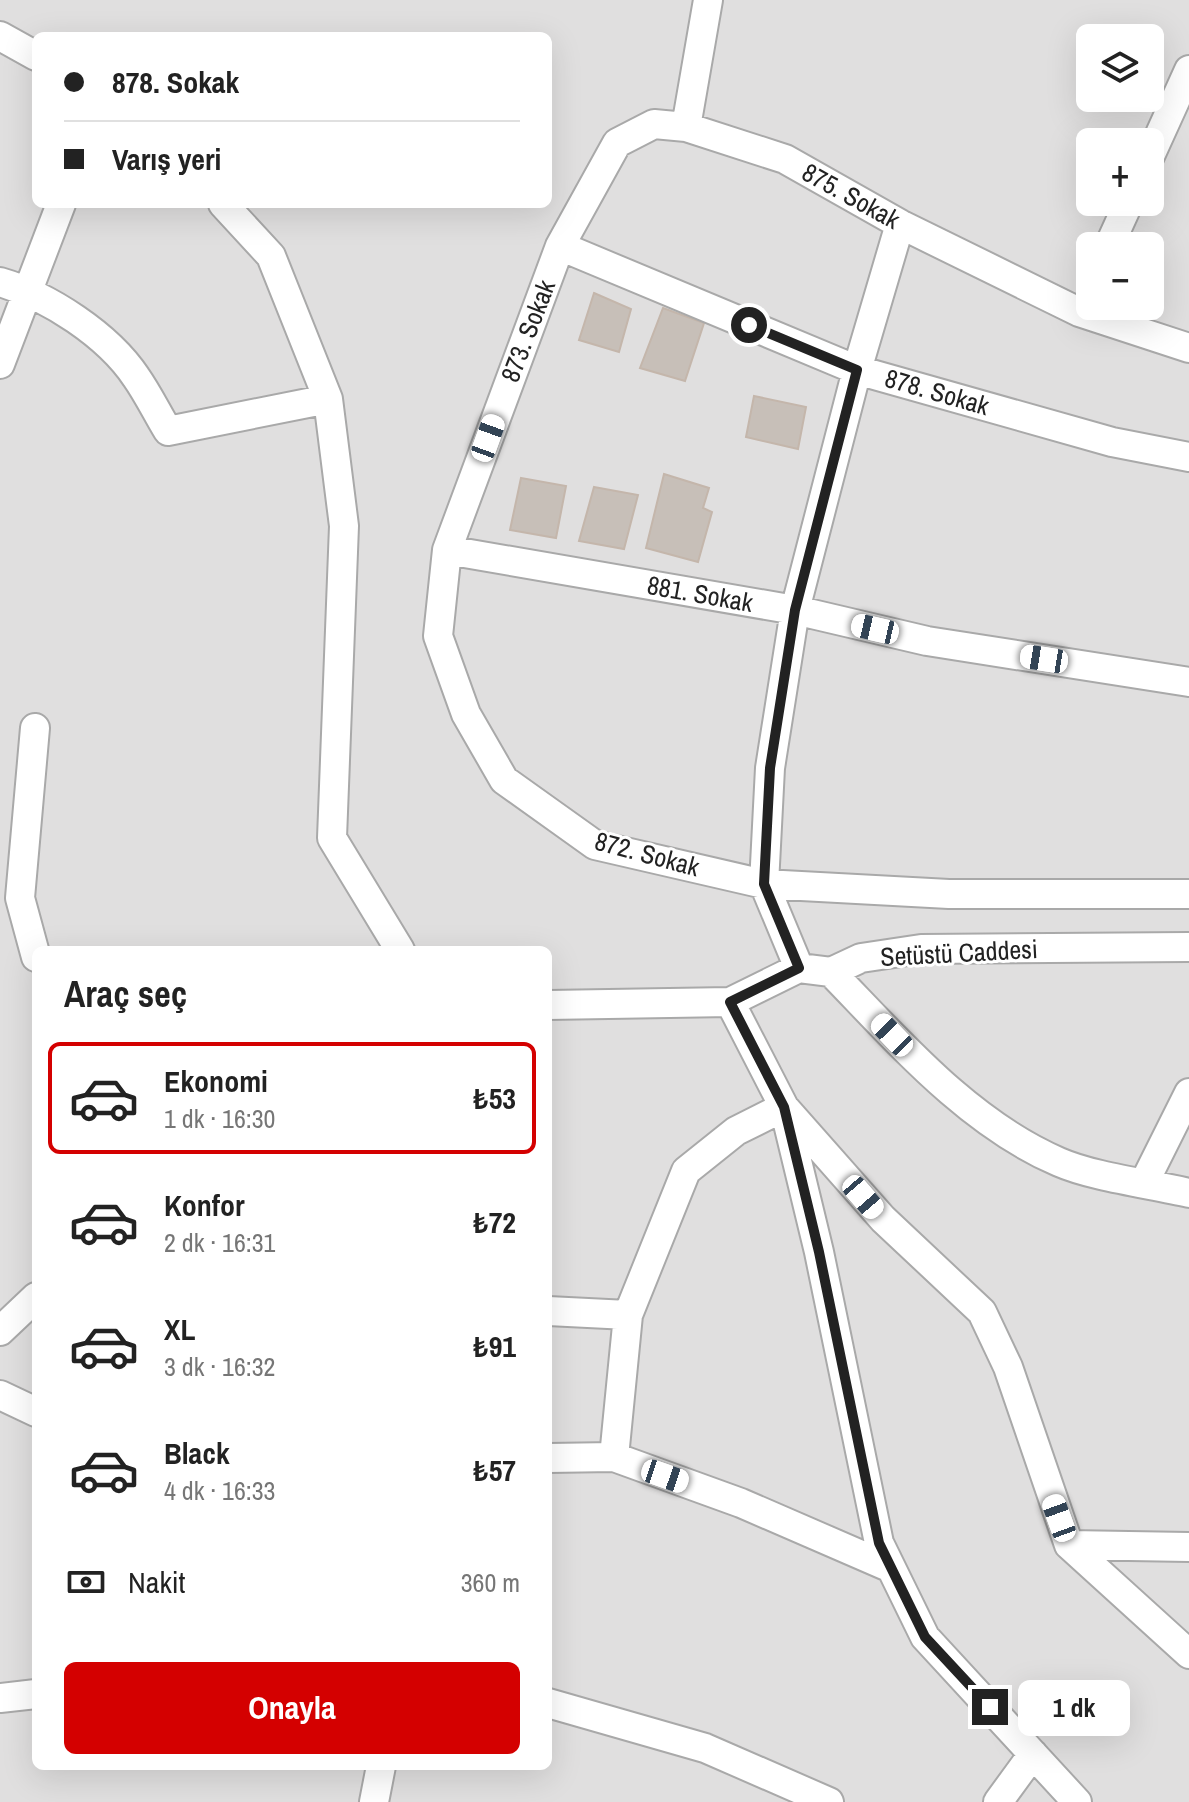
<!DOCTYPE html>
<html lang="tr">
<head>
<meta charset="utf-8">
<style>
  body { margin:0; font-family:"Archivo Narrow",sans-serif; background:#f2f2f2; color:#222; height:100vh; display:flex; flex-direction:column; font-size:30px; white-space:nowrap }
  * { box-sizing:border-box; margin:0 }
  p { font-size:26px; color:#767676 }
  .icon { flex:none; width:44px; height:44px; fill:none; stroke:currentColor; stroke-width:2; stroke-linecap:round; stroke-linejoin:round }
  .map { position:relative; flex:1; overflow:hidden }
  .details { position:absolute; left:32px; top:946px; width:520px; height:824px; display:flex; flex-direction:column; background:#fff; border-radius:12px; box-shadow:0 8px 32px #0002 }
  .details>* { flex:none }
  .top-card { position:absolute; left:32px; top:32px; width:520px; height:176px; border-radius:12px; box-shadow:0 8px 32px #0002; display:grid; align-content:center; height:176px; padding:0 32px; background:#fff }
  .tools { position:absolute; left:1076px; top:24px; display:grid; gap:16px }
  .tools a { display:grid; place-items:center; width:88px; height:88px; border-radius:12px; background:#fff; box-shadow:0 8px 32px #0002; font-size:40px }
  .end { position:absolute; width:36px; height:36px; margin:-18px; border:10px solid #222; background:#fff; box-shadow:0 0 0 4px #fff }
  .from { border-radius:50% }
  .bubble { position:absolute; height:56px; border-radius:12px; background:#fff; box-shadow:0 8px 32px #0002; font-size:26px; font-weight:800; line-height:56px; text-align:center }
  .car { position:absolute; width:24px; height:48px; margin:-24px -12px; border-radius:10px; box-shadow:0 0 6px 2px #0007; background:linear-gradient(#fff 24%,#345 0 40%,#fff 0 76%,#345 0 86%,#fff 0) }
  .top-card b { display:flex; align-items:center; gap:28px; height:76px; font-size:30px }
  .top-card b+b { border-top:2px solid #e0e0e0 }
  .top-card i { width:20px; height:20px; background:#222 }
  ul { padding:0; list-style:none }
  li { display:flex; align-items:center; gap:24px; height:112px; margin:0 16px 12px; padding:0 16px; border:4px solid transparent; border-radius:12px }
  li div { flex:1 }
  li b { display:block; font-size:30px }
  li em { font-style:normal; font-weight:800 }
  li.active { border-color:#d40000 }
  li>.icon { width:72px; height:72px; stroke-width:1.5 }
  h2 { padding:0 32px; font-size:36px; line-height:96px }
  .pay { display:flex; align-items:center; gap:20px; height:88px; padding:0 32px; font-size:30px }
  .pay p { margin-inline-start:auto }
  .button { display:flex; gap:16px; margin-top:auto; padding:16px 32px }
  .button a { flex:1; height:92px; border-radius:12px; background:#d40000; color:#fff; font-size:32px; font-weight:800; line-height:92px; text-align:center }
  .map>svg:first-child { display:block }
  .residential { fill:#e0dfdf; fill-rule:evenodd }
  .building { fill:#c7bfb8; stroke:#c4b6ab; stroke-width:2 }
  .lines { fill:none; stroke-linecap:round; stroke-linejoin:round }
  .minor-casing { stroke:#a9a9a9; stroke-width:32 }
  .minor { stroke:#fff; stroke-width:28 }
  .route { stroke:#222; stroke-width:10 }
  .labels { text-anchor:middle; stroke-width:6; stroke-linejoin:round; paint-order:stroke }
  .street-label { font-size:26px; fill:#222; stroke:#fff }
</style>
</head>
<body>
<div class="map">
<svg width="1189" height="1802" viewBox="0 0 1189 1802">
  <rect width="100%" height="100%" fill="#f2efe9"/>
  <path class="residential" d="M0,0H1189V1802H0ZM36,36H548V204H36ZM1090,38H1150V98H1090ZM1090,142H1150V202H1090ZM1090,246H1150V306H1090ZM36,950H548V1766H36Z"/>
  <path class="building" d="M594,293L631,309L619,352L579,340Z
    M663,308L704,323L685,381L640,368Z
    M754,396L806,407L798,449L746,437Z
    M664,474L709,488L703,508L712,512L698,562L646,548Z
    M521,478L566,486L556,538L510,530Z
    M594,487L638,495L624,549L579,541Z"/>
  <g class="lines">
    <g class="minor-casing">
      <path id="minor" d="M0,36L36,56
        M686,127L708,0
        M1150,156L1189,70
        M223,204L271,256L328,399L344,526L332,838L400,950
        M560,246L857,370L1112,442L1189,457
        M1109,246L1129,202
        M0,282C48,296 108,335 136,377C148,394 157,413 168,431L328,399
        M1189,348L1079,312L900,224L785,159L686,127L654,124L617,143L560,246L447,550L438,636L466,714L504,780L595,845L764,884L949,894H1189
        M0,364L61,204
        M447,550L795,610L927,641L1189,682
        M35,728L20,898L36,957
        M799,968L764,884L770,768L795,610L857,370L900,224
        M831,972C898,1041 968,1123 1059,1162C1093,1177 1151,1184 1189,1193
        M730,1002L784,1107L883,1219L982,1312L1008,1367L1069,1545L1189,1654
        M548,1005L730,1002L799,968L831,972L861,958L921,949L1189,947
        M1144,1183L1189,1093
        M548,1311L628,1315
        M0,1331L36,1297
        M0,1395L36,1412
        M614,1457L628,1315L686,1171L736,1131L784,1107L819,1252L879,1543L925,1637L1077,1802
        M548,1458L614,1457L741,1503L891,1568
        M1069,1545L1189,1547
        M0,1698L36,1694
        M548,1703L705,1748L829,1802
        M374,1802L381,1766
        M998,1802L1033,1754"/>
    </g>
    <use href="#minor" class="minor"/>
  </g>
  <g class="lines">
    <path class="route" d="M749,325L857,370L795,610L770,768L764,884L799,968L730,1002L784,1107L819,1252L879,1543L925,1637L990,1707"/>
  </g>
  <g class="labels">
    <g class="street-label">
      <text transform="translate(851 196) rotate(29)" y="9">875. Sokak</text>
      <text transform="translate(528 331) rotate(-69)" y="9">873. Sokak</text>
      <text transform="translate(937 392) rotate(16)" y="9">878. Sokak</text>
      <text transform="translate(700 594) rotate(10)" y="9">881. Sokak</text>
      <text transform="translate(647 854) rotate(15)" y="9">872. Sokak</text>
      <text transform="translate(959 953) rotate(-3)" y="9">Setüstü Caddesi</text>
    </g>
  </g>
</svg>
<div class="tools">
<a><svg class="icon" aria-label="layers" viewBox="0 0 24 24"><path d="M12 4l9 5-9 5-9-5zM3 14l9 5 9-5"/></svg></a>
<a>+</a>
<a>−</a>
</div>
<i class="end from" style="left:749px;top:325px"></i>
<i class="end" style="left:990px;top:1707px"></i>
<div class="bubble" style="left:1018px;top:1680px;width:112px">1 dk</div>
<i class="car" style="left:488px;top:438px;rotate:20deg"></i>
<i class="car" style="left:875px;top:629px;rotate:283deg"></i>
<i class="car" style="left:1044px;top:659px;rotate:279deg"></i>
<i class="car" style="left:892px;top:1035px;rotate:316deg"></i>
<i class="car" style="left:863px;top:1197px;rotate:139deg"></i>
<i class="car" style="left:665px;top:1476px;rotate:109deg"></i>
<i class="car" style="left:1059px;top:1518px;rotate:340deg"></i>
<div class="top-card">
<b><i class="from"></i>878. Sokak</b>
<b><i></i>Varış yeri</b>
</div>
<section class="details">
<h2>Araç seç</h2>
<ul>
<li class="active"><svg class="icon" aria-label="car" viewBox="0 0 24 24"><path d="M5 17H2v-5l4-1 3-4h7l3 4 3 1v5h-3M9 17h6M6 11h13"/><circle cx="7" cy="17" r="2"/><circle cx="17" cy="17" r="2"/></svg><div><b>Ekonomi</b><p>1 dk · 16:30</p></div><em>₺53</em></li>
<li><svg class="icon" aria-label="car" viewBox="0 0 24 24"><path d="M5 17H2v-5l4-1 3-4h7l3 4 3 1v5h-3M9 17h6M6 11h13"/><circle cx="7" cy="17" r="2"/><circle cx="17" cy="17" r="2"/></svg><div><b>Konfor</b><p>2 dk · 16:31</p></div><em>₺72</em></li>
<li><svg class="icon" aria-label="car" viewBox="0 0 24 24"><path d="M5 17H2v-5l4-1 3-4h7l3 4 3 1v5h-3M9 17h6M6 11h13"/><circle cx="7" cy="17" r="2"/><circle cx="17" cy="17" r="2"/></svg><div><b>XL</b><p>3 dk · 16:32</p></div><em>₺91</em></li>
<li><svg class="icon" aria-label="car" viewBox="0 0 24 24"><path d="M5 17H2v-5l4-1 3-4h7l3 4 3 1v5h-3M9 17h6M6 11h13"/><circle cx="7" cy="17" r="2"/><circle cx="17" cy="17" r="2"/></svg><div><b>Black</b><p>4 dk · 16:33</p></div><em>₺57</em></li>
</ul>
<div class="pay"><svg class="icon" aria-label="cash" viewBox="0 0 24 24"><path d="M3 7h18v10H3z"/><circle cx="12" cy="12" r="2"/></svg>Nakit<p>360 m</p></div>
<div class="button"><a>Onayla</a></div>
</section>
</div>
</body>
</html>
